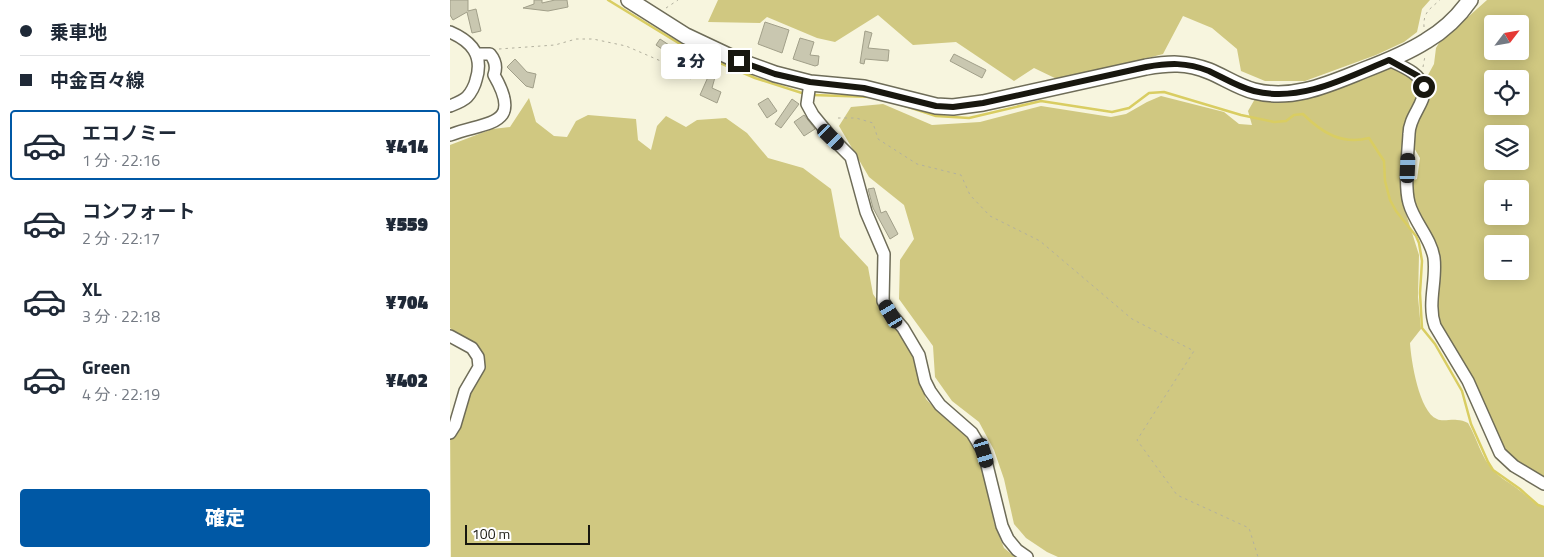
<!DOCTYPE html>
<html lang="ja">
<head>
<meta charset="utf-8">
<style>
  body { margin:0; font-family:"Titillium Web","Noto Sans JP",sans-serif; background:#f6f6f7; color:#1f2937; height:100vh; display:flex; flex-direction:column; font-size:19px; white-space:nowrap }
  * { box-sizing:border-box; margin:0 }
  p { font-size:16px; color:#747a83 }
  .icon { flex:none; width:28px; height:28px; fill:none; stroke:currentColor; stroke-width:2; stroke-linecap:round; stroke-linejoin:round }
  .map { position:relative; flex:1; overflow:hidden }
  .panel { display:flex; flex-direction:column; background:#fff; width:450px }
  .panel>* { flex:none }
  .banner { display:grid; align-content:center; height:110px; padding:0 20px; background:#fff }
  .needle { width:32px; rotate:59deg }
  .controls { position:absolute; left:1034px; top:15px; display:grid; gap:10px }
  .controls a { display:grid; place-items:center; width:45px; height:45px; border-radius:5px; background:#fff; box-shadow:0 2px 12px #0003; font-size:25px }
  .scale { position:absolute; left:15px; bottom:12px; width:125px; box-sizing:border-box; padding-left:5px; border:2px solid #18170f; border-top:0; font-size:14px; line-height:18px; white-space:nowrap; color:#18170f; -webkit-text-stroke:4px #fff; paint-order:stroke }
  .end { position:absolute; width:22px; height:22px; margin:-11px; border:6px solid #18170f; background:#fff; box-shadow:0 0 0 2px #fff }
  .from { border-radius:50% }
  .bubble { position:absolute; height:35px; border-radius:5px; background:#fff; box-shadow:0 2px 12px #0003; font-size:16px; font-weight:800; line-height:35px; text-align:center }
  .car { position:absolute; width:15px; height:30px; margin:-15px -8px; border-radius:6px; box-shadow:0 0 4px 1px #0007; background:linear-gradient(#222 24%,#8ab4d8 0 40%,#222 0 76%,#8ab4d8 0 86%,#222 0) }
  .banner b { display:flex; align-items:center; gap:18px; height:48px; font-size:19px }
  .banner b+b { border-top:1px solid #e0e1e3 }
  .banner i { width:12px; height:12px; background:#1f2937 }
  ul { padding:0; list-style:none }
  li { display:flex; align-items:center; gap:15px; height:70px; margin:0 10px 8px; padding:0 10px; border:2px solid transparent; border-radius:5px }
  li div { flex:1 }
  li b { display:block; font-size:19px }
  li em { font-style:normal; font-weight:800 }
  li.active { border-color:#0058a5 }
  li>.icon { width:45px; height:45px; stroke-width:1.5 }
  .primary-button { display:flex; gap:10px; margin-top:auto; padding:10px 20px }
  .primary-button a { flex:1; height:58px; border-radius:5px; background:#0058a5; color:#fff; font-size:20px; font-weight:800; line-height:58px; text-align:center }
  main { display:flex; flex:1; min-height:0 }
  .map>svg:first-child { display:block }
  .green { fill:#d0c881; fill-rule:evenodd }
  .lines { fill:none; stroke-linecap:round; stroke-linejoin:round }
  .stream { stroke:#d9cd62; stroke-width:2.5 }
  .building { fill:#c9c7b0; stroke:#a19f89 }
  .minor-casing { stroke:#6e6c58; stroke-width:14 }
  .major-casing { stroke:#6e6c58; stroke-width:18 }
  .path { stroke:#b2b09e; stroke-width:1; stroke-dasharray:2.5 4; stroke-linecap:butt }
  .minor { stroke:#fff; stroke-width:11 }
  .major { stroke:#fff; stroke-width:15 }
  .route { stroke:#18170f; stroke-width:6 }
</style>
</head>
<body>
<main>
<section class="panel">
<div class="banner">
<b><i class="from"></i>乗車地</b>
<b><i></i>中金百々線</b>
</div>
<ul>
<li class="active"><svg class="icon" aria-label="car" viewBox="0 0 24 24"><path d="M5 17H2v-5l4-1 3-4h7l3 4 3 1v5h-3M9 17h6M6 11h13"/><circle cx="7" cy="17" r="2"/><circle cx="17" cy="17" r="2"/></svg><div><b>エコノミー</b><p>1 分 · 22:16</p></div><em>¥414</em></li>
<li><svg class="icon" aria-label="car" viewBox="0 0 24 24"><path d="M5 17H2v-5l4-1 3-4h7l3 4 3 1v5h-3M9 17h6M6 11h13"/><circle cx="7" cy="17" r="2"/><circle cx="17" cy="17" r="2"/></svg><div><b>コンフォート</b><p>2 分 · 22:17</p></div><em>¥559</em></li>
<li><svg class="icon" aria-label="car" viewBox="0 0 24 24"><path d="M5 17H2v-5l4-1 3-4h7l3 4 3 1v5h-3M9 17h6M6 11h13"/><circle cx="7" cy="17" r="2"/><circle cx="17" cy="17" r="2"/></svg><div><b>XL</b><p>3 分 · 22:18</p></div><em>¥704</em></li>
<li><svg class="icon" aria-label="car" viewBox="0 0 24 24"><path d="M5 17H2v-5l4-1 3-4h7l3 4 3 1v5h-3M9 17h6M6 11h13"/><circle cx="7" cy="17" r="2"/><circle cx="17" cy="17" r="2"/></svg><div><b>Green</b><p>4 分 · 22:19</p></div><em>¥402</em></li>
</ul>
<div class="primary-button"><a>確定</a></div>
</section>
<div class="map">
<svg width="1094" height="557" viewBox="0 0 1094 557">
  <rect width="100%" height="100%" fill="#f7f5de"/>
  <path class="green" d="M268,0H980L972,9L967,32L954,42L926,55L855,81H815L791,71L787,49L762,28L733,16L713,54L611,81L584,68L564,81L506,42L463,45L428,15L385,42L367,38L317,17L310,23L258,22Z
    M1037,0H1094V479L1063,460L1053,449L995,337L985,314L988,275L969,214L961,196L962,181L967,179L970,158L963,146L964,122L978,90V75L984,64L986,48L989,43ZM1042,24H1070V51H1042ZM1042,79H1070V106H1042ZM1042,134H1070V161H1042ZM1042,189H1070V216H1042ZM1042,244H1070V271H1042Z
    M936,66L961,75L971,90L953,172L952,201L969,255L968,297L971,329L960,343C961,360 969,412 987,419C992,422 1001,419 1007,420C1011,420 1014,421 1018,423C1027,438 1031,458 1044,471C1051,479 1061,483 1069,490C1078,496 1084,505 1094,508V557H608L597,552L576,538L564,524L554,479L544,450L529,422L502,401L485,377L483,346L449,299L450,260L464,239L454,205L419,177L389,126L401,107L433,104L482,125L530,122L591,106L661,117L676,114L697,102L711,96L774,112L789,124L802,125L798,111L806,97Z
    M79,98L86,122L104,136L117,137L126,121L138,115L186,119L188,140L201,150L207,126L216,116L236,127L247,120L276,118L297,133L318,158L353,168L381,189L390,237L418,267L423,294L457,345L463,358L476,399L488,412L520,439L527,454L538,488L544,523L554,548L565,557H1L0,420L8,408L30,362L15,342L0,328V145L42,129L60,127Z"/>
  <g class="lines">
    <path class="stream" d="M158,0L240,50L305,78L355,94
      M363,95L422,97
      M449,104L486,116L519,118L591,101L662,112L679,108L699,93L714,92L791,115L824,122L836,121L844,115L853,114C872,133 892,145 919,138L934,161L935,181L940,200L946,211L966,236L969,243L972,261L970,293L972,328L985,344L1012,391L1021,424L1038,462L1043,470L1070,489L1088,505L1094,507"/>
  </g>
  <path class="building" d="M0,0H18V11L26,9L31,31L22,33L17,12L3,20L0,15Z
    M84,0H92V3L105,0H117L118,7L98,11L73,8L84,4Z
    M315,22L339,30L332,53L308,44Z
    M415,31L422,33L418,48L439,50L438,61L415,59L414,64L410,63Z
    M350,38L364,42L360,55L369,56L368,65L365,66L343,59Z
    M210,39L225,49L221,55L206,45Z
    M504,54L536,70L532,78L500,61Z
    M65,59L77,72L86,74L83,88L76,86L57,67Z
    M239,61L247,74L240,79L231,65Z
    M252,66L267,70L262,88L271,92L267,103L250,95L258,77L250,74Z
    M318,98L327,111L317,118L308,104Z
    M342,99L349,104L331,128L325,124Z
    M354,115L365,129L354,136L344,122Z
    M424,188L431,213L436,211L448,234L440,239L423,208L418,189Z"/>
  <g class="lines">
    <g class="minor-casing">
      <path id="minor" d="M0,32C21,41 34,55 26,80C25,85 21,93 17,97C13,101 5,104 0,106
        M939,60C951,66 971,73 974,88C976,103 959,116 959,134C958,153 954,185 959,203C964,222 981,238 984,258C987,281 977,303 985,326L1018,381L1050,453L1064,466L1094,484
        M360,83L357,104L363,115L381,137L401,157L416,212L434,254L433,301L441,314L453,328L469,355L475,381L480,391L490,405L522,433L534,453L552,526L558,539L567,550L577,557
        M0,135C37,121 74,127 44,75C47,67 45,60 40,54H27
        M0,336L22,348L28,357L29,367L15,391L5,425L0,433"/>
    </g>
    <g class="major-casing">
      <path id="major" d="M179,0L236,36L289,61L325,74L360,83L414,88L486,106L503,107L533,103L696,67C719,63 736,62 759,71C774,77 788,87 804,91C843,101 879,84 914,70C935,62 957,53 976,41C993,31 1009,16 1020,0"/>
    </g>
    <path class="path" d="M216,8L228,0
      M974,27C973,12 980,9 990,0
      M49,49L105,45L126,39H143L176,46L220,65L224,64L234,47
      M973,67L975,56
      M388,118H406L423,123L428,139L467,164L511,175L520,195L540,216L590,241L682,319L744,351L687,440L727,495L799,528L808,557"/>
    <use href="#minor" class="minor"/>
    <use href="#major" class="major"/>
  </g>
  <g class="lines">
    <path class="route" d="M289,61L325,74L360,82L414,88L486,106L503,107L533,103L696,67C719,63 736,62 759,71C774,78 788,87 804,91C851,103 898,77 939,60L968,76L974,87"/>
  </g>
</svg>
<div class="controls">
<a><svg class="needle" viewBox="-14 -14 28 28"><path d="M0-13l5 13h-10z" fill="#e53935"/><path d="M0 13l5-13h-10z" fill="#747a83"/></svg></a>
<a><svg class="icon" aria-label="locate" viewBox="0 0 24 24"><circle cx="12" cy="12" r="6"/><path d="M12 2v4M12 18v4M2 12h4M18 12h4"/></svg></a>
<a><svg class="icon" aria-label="layers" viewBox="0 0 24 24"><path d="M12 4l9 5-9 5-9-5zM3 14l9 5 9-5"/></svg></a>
<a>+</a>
<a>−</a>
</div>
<div class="scale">100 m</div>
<i class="end from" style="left:974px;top:87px"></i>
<i class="end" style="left:289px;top:61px"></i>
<div class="bubble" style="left:211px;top:44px;width:60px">2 分</div>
<i class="car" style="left:381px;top:137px;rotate:134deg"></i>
<i class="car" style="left:958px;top:168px;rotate:2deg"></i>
<i class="car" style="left:441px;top:314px;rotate:329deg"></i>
<i class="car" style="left:534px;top:453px;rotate:163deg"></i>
</div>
</main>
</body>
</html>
